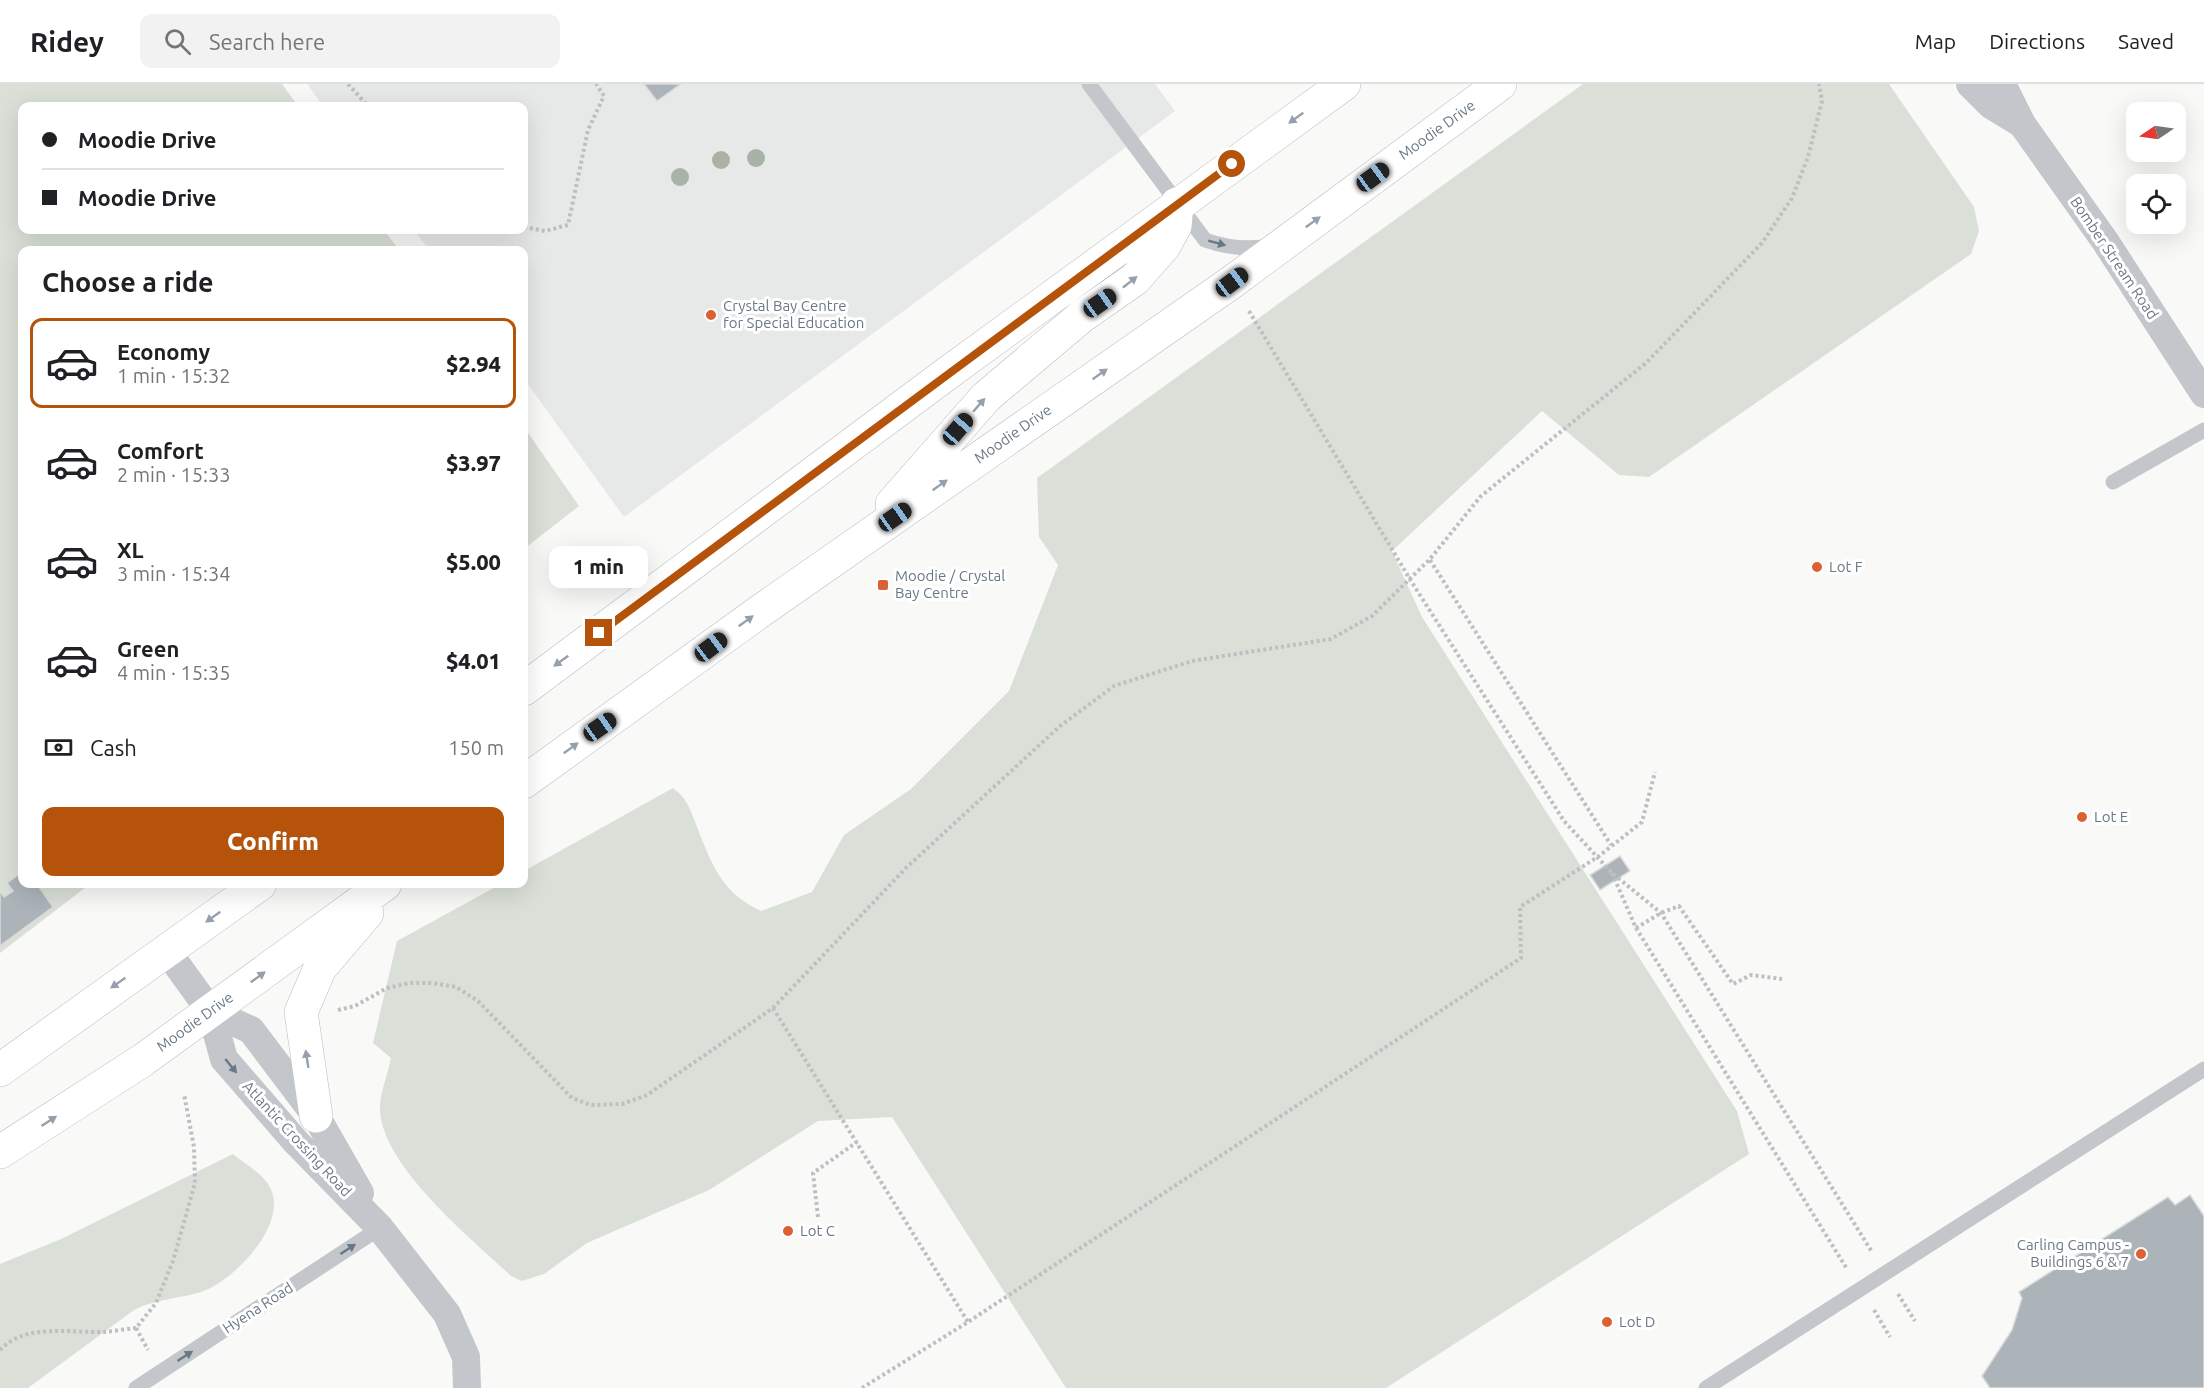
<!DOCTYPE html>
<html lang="en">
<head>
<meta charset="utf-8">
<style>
  body { margin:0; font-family:Ubuntu,sans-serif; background:#f2f2f2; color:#202124; height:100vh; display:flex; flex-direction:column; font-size:22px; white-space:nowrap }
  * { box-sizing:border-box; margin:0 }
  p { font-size:20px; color:#757577 }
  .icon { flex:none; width:33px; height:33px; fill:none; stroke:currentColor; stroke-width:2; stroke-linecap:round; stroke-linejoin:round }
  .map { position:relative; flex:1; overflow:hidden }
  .sheet { position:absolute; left:18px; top:162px; width:510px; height:642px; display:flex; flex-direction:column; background:#fff; border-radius:12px; box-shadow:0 6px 24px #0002 }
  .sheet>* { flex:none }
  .hud { position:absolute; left:18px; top:18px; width:510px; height:132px; border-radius:12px; box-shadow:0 6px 24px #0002; display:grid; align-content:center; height:132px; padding:0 24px; background:#fff }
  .needle { width:39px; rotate:257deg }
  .buttons { position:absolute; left:2126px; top:18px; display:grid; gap:12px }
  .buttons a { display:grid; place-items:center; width:60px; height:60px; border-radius:12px; background:#fff; box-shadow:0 6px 24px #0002; font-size:30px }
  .end { position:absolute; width:27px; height:27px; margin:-14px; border:8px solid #b45309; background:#fff; box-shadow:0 0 0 3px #fff }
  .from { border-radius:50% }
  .bubble { position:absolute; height:42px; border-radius:12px; background:#fff; box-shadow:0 6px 24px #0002; font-size:20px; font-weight:800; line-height:42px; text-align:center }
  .car { position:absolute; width:18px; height:36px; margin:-18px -9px; border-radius:8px; box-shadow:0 0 4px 2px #0007; background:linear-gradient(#222 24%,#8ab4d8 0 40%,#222 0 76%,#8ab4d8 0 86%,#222 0) }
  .hud b { display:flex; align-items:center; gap:21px; height:57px; font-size:22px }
  .hud b+b { border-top:2px solid #e0e0e0 }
  .hud i { width:15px; height:15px; background:#202124 }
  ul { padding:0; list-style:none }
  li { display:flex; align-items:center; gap:18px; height:90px; margin:0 12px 9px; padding:0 12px; border:3px solid transparent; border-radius:12px }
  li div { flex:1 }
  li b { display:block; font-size:22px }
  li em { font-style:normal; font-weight:800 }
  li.selected { border-color:#b45309 }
  li>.icon { width:54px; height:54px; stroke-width:1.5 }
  h2 { padding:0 24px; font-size:27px; line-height:72px }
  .pay { display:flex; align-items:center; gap:15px; height:66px; padding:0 24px; font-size:22px }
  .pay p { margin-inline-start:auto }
  .primary-button { display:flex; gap:12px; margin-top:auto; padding:12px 24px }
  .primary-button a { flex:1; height:69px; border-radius:12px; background:#b45309; color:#fff; font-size:24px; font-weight:800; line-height:69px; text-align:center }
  header { display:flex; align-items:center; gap:36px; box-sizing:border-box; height:84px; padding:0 30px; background:#fff; border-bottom:2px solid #e0e0e0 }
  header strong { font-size:28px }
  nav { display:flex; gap:33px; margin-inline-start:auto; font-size:21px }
  .search { width:420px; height:54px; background:#f2f2f2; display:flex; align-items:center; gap:15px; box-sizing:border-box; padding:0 21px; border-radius:12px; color:#757577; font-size:22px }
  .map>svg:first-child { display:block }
  .built { fill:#e7e8e8 }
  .green { fill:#dae0d8 }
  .building { fill:#acb3b9; stroke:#dbdbd9; stroke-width:1.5 }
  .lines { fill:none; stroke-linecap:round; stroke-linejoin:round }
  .secondary-casing { stroke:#b7bcc0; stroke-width:34 }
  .path { stroke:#bdbfc2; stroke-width:4; stroke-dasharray:3 3; stroke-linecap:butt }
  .service { stroke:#c3c6ca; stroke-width:15 }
  .minor { stroke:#c3c6ca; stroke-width:28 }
  .secondary { stroke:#fff; stroke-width:33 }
  .tree { fill:#a9b2a6 }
  .oneway { fill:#96a0aa }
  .oneway2 { fill:#697886 }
  .route { stroke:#b45309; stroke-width:8 }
  .poi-dot { fill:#db6034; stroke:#fff; stroke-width:2 }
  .labels { text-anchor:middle; stroke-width:6; stroke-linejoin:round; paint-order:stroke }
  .street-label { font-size:15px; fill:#697886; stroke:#fff }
  .poi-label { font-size:15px; fill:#697886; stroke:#fff; text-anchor:start }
</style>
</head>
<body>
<header>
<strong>Ridey</strong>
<div class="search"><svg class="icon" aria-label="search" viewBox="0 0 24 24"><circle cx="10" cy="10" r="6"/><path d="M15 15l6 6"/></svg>Search here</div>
<nav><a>Map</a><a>Directions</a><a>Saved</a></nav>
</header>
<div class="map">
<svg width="2204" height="1304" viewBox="0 0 2204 1304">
  <rect width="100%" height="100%" fill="#f9f9f7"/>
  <path class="built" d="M307,0H1155L1175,27L624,433L524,295V166H429L414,146H524V22H323Z"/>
  <path class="green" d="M0,0H282L298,22H22V146H384L399,166H22V800H90L0,869Z
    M1583,0H1889L1974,123L1979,147L1971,170L1649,393L1619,391L1542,327L1392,467L1422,533L1737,1027L1749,1070L1386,1304H1066L892,1033L818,1037L709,1106L587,1159L544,1190L522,1197L511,1192C472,1155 380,1081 380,1024C380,1008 388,990 391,974L373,959L397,857L501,800H524V787L673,704C687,714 691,727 697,743C712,781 722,809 761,827L812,808L844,751L911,705L1009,607L1058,481L1039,453L1037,394Z
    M524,343L579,422L524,465Z
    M233,1070C244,1079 261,1089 268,1100C293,1137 233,1198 201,1208C178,1215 156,1215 134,1226L28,1304H0V1180L61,1155Z"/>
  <path class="building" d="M644,0H681L657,17Z
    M1620,772L1630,787L1600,806L1590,791Z
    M19,790L22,800H37L53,823L0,862V807L4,813L13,807L7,799Z
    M2190,1111L2204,1132V1304H1990L1982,1292L2012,1246L2022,1214L2019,1208L2168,1113L2175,1121Z"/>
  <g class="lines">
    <g class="secondary-casing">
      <path id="secondary" d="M892,420L986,313L1082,232L1135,195L1164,162L1175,142L1177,120
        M524,605L945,291L1344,0
        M524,698L759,528L1232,198L1500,0
        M0,986L260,800
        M316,1032L301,928L320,884L367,829
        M0,1068L143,976L385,800"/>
    </g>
    <path class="path" d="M348,0L368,22
      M524,143L545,147L568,141L588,46L604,12L596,0
      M1249,227L1411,497L1564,737L1612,789L1661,829L1872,1168
      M1430,476L1611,761
      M1612,789L1636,844L1847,1185
      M1636,844L1661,829L1679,822L1733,900L1751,891L1782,895
      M773,924L968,1238
      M338,926L355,922L387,904L410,899H433L456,903L478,917L572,1014L591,1021L622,1020L647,1011L773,924L907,783L1060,642L1114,602L1192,577L1331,555L1372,532L1430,475L1481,412L1646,279L1762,159L1792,114L1808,73L1822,17L1819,0
      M818,1133L813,1089L857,1058
      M1898,1210L1915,1237
      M1874,1226L1890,1253
      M136,1244L148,1266
      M0,1266C25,1239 70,1249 104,1248C114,1247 126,1245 136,1244L156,1219L173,1177L195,1099L194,1063L184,1010
      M862,1304L968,1238L1521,874L1520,823L1599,772L1642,738L1655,688"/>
    <path class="service" d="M1089,0L1205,156C1225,163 1247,166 1268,162
      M2113,398L2204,346
      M136,1304L380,1144
      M1706,1304L2204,985"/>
    <path class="minor" d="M1970,0L1991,21L2022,40
      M2002,0L2022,40L2105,157L2204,310
      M167,867L211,928L224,975L296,1058L380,1144L447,1230L466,1273L467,1304
      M211,928L251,946L316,1032L360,1109"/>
    <use href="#secondary" class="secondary"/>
  </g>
  <g class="tree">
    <circle cx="756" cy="74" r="9"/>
    <circle cx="721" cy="76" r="9"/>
    <circle cx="680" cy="93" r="9"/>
  </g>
  <defs><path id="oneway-solid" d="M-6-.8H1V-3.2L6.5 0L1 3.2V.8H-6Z" transform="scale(1.5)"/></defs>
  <g class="oneway">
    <use href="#oneway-solid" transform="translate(1296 34) rotate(144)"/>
    <use href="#oneway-solid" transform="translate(1313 138) rotate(-36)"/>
    <use href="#oneway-solid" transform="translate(1130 198) rotate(-38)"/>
    <use href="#oneway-solid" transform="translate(1100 290) rotate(-35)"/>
    <use href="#oneway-solid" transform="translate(979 321) rotate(-49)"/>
    <use href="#oneway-solid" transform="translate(940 401) rotate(-35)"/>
    <use href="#oneway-solid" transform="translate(746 537) rotate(-36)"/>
    <use href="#oneway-solid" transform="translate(561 577) rotate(144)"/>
    <use href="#oneway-solid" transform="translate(571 664) rotate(-36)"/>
    <use href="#oneway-solid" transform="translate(213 833) rotate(144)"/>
    <use href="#oneway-solid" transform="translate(258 893) rotate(-36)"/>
    <use href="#oneway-solid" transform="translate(118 899) rotate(145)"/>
    <use href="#oneway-solid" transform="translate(307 975) rotate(-99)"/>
    <use href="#oneway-solid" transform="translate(49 1037) rotate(-33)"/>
  </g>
  <g class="oneway2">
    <use href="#oneway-solid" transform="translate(1217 159) rotate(15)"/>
    <use href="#oneway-solid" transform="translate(231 982) rotate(51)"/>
    <use href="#oneway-solid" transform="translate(348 1165) rotate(-33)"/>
    <use href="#oneway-solid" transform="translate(185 1272) rotate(-33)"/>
  </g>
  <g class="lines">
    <path class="route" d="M599,549L1232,80"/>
  </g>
  <g class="poi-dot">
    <circle cx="711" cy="231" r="6"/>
    <circle cx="1817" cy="483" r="6"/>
    <rect x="877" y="495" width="12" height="12" rx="3"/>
    <circle cx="2082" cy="733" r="6"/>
    <circle cx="788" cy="1147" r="6"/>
    <circle cx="2141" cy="1170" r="6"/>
    <circle cx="1607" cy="1238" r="6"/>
  </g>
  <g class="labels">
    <g class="street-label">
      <text transform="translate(1437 46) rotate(-36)" y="5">Moodie Drive</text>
      <text transform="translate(2114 174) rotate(56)" y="5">Bomber Stream Road</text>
      <text transform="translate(1013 350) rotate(-35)" y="5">Moodie Drive</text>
      <text transform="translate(195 938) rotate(-36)" y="5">Moodie Drive</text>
      <text transform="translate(297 1055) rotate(47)" y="5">Atlantic Crossing Road</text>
      <text transform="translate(258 1224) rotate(-33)" y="5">Hyena Road</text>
    </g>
    <g class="poi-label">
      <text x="723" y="227">Crystal Bay Centre<tspan x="723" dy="17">for Special Education</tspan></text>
      <text x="1829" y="488">Lot F</text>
      <text x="895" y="497">Moodie / Crystal<tspan x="895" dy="17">Bay Centre</tspan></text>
      <text x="2094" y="738">Lot E</text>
      <text x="800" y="1152">Lot C</text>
      <text x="2129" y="1166" text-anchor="end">Carling Campus -<tspan x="2129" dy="17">Buildings 6 &amp; 7</tspan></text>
      <text x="1619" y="1243">Lot D</text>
    </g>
  </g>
</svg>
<div class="buttons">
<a><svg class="needle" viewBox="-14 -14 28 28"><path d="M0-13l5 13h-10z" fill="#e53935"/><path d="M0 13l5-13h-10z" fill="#757577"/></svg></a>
<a><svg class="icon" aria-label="locate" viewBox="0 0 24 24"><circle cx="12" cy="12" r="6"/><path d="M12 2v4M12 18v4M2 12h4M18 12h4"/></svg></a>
</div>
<i class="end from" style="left:1232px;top:80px"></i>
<i class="end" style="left:599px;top:549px"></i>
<div class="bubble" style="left:549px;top:462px;width:99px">1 min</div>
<i class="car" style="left:1373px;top:93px;rotate:54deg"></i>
<i class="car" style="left:1232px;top:198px;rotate:53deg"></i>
<i class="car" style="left:1100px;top:219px;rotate:55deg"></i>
<i class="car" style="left:958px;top:345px;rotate:41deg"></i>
<i class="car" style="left:895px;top:433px;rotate:55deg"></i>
<i class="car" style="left:711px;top:563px;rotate:53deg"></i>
<i class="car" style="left:600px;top:643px;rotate:55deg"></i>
<div class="hud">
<b><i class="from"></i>Moodie Drive</b>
<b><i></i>Moodie Drive</b>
</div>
<section class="sheet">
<h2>Choose a ride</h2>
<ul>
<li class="selected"><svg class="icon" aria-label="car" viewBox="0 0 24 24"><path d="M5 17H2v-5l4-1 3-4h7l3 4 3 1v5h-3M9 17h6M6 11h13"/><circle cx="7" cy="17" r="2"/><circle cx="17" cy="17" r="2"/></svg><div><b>Economy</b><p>1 min · 15:32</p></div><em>$2.94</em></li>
<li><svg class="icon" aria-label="car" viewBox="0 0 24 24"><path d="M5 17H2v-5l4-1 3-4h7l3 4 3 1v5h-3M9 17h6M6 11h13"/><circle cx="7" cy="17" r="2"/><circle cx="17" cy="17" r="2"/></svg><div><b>Comfort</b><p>2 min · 15:33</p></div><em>$3.97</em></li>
<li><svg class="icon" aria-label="car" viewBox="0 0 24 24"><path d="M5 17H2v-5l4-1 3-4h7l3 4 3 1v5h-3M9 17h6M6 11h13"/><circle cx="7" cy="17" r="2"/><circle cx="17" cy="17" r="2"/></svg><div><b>XL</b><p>3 min · 15:34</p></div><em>$5.00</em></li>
<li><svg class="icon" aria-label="car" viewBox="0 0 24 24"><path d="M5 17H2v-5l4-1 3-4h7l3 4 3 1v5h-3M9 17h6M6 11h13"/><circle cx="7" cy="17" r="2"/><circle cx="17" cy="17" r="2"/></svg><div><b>Green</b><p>4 min · 15:35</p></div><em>$4.01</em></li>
</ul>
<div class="pay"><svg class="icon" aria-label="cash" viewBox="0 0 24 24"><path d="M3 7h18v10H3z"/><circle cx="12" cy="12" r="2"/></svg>Cash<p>150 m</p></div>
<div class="primary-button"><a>Confirm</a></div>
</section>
</div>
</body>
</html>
